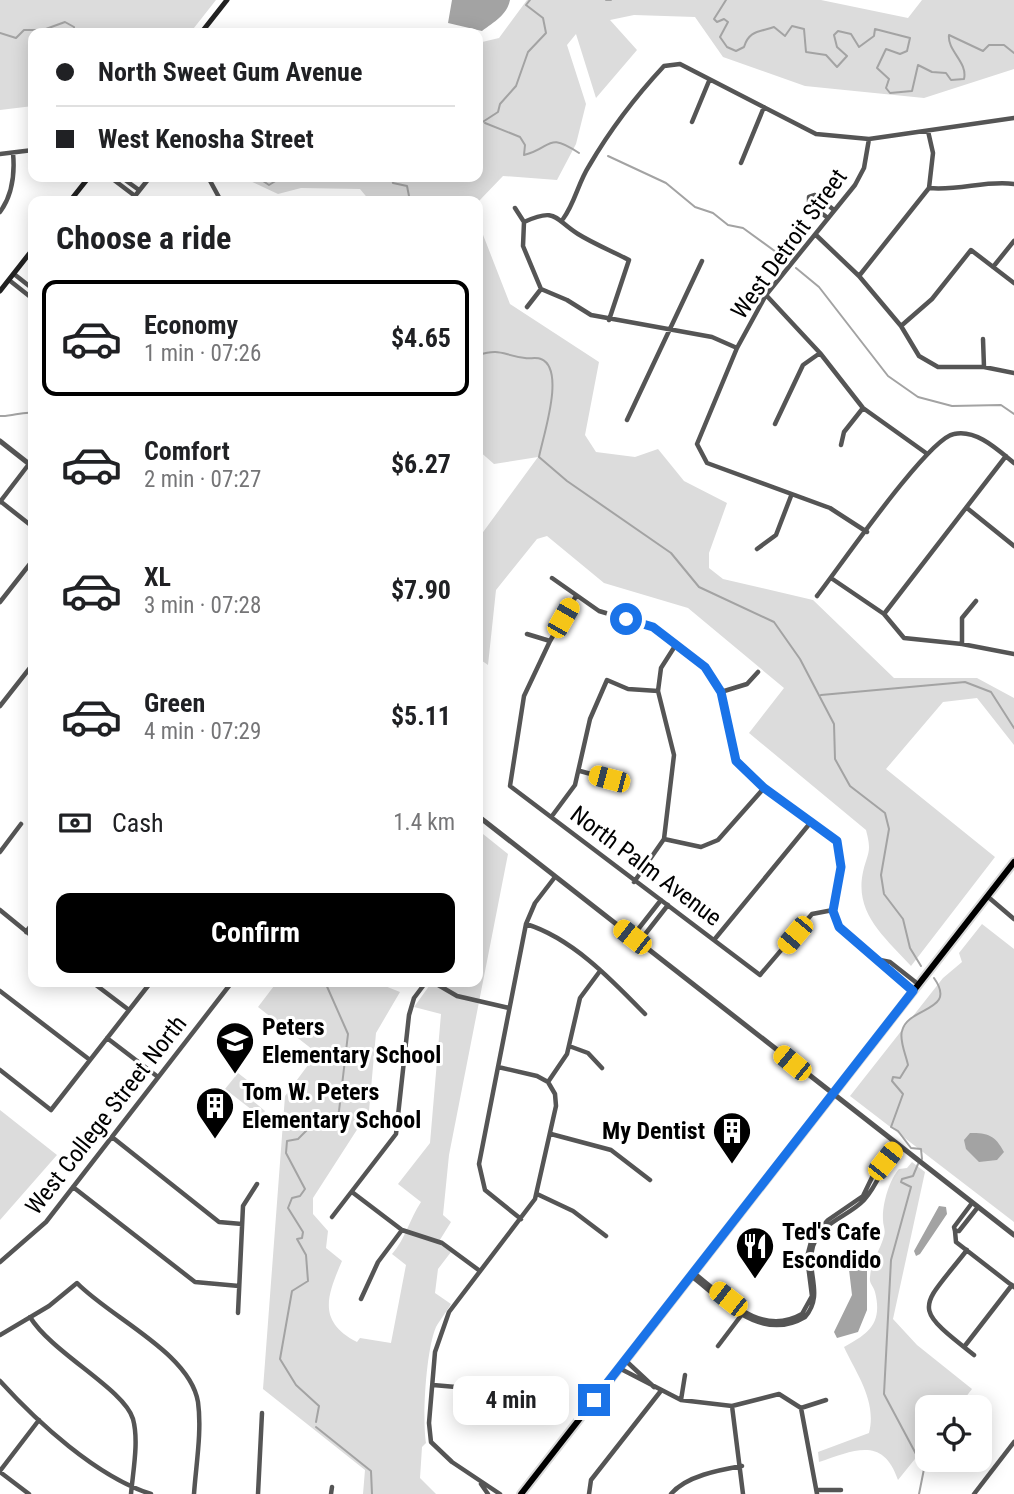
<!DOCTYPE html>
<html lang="en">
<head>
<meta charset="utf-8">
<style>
  body { margin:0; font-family:"Roboto Condensed",sans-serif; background:#f2f2f2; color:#202124; height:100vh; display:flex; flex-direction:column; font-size:26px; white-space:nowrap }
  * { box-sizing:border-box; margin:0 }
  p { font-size:23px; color:#757577 }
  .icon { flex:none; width:38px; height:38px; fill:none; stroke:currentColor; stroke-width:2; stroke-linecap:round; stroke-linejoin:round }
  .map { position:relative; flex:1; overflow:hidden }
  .sheet { position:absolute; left:28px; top:196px; width:455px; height:791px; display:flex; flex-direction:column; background:#fff; border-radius:14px; box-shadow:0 4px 18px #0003 }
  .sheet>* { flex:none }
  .hud { position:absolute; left:28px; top:28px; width:455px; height:154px; border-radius:14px; box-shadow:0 4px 18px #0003; display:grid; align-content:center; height:154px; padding:0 28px; background:#fff }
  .tools { position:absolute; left:915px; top:1395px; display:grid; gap:14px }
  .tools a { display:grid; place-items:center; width:77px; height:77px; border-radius:14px; background:#fff; box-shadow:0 4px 18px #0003; font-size:35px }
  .end { position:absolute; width:32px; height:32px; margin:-16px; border:9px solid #1a73e8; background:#fff; box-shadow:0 0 0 4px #fff }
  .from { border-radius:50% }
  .bubble { position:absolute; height:49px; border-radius:14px; background:#fff; box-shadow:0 4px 18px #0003; font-size:23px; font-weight:700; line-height:49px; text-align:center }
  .car { position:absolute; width:21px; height:42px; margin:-21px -10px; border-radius:9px; box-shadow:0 0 5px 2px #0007; background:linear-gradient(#f5c518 24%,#345 0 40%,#f5c518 0 76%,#345 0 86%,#f5c518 0) }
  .hud b { display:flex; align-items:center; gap:24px; height:66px; font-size:26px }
  .hud b+b { border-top:2px solid #e0e0e0 }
  .hud i { width:18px; height:18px; background:#202124 }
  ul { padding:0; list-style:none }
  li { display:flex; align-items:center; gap:21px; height:116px; margin:0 14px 10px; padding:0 14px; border:4px solid transparent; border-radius:14px }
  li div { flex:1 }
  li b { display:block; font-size:26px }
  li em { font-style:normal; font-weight:700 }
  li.selected { border-color:#000 }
  li>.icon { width:63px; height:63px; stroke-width:1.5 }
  h2 { padding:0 28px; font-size:32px; line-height:84px }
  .pay { display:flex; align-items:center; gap:18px; height:77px; padding:0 28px; font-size:26px }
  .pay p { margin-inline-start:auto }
  .primary-button { display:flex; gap:14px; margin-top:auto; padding:14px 28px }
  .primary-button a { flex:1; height:80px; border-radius:14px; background:#000; color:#fff; font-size:28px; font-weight:700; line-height:80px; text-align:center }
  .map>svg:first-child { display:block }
  .green { fill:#dcdcdc }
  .water { fill:#a3a3a3 }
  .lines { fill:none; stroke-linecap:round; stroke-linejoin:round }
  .stream { stroke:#a3a3a3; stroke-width:2 }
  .primary-casing { stroke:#dbdbdb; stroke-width:10 }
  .minor { stroke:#555; stroke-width:4.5 }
  .tertiary { stroke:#555; stroke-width:5 }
  .secondary { stroke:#222; stroke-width:5 }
  .primary { stroke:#000; stroke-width:6 }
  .route { stroke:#1a73e8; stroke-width:9 }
  .labels { text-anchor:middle; stroke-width:6; stroke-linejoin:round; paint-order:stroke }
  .street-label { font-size:24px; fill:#000; stroke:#fff }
  .poi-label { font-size:24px; font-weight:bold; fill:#000; stroke:#fff; text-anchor:start }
</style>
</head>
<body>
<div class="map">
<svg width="1014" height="1494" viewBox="0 0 1014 1494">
  <rect width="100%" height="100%" fill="#fff"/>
  <path class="green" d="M0,0H216L190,33H33V106L0,110Z
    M527,0H821L908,18L922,0H1014V69L924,98L805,86L723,57L695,17L634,15L610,20L637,50L596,98L576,34L567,45L586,104L576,144L557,180L503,176L478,202L370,201L360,189L301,188L278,194L244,178L478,177V43L499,38Z
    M478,222L510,304L599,362L585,435L596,452L635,457L658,449L684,481L727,503L709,553V568L723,579L813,600L894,678H977L1014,698V745L977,698L943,702L886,769L995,857L911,966C886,938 854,914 863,872C868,851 872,853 866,830L749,733L784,688L688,608L604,583L547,536L537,539L496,590L488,665L478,658V539L538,457L494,464L478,450Z
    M478,830L508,854L449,1155L443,1215L451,1222L438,1243L451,1252L438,1269L435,1293L451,1304C447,1311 440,1320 436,1327C426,1350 422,1418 426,1443L422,1447L420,1478L436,1494H363L365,1470L263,1389L285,1096L317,1053L258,1007L277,982H375L400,992L376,1033L369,1111L313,1198V1214L328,1231L326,1248L342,1261C327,1296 317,1321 357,1342L360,1338L391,1343L406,1265L392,1254C406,1238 409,1220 421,1202L398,1184L430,1143L441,1014L414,1007L432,982H478Z
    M982,924L1014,949V1222L850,1096L943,978L962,962L959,953Z
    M238,1073L261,1091L253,1101L265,1111L261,1117L225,1089Z
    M0,1110L57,1155L0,1220Z
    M912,1162L925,1172L893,1319L917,1345L972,1389L958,1407H928L927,1444L898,1480C883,1435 853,1451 819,1462L818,1452L869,1433C877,1401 857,1375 844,1347C868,1334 883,1324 875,1292C873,1285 869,1284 870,1277C871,1261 880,1251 884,1236C886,1230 883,1226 883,1220C882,1205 889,1180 899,1169L907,1168Z"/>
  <path class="water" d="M452,0H510C507,15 494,22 482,31L448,23Z
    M970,1133C988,1133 995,1135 1004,1152L997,1160L979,1162L966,1149L964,1140Z
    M939,1206L946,1207L947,1214L920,1254L916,1256L914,1251Z
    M862,1252L867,1259V1310L858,1332L837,1338L834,1332L852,1295L848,1261L851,1255Z"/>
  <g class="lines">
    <path class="stream" d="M606,0H611
      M726,0L714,19L717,22L724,19L728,22L720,37L727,47L736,51L744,47C749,30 760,32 774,27L785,36L792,26L804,29L806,52L826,55L837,67L847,56L837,47L834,35L838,31L851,34L859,47L874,36L875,29L910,38L907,51L900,54L886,49L877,68L889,79L886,88L890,93L912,91L918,65L932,72L946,73L951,80L964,79C968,62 947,51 949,35L983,51L989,45H1004L1014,53
      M0,33L16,38L24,30H43L65,22L74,27V33
      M485,123L520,137L525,145L524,155C553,148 546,131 579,153
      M478,125L498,112L500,104L516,86L528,52L546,33L543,18L526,5L530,0
      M608,156L666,183L695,207L713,213L728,225L743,228L787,260
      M257,177L269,185L282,177
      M392,177L393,183L407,186L410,201
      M796,268L819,287L888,376L918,397L952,406L1001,405L1014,414
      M478,316V321
      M478,355C501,348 502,355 525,358C529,359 537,357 541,359C566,369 543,436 539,457L567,481L671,553L699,587L774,622L800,659L834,724L835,759L850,786L885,813L889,829L881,875L884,894L903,919L910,948L921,966
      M0,416C12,417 22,411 33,413
      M821,695L965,682L991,692L1014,728
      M922,1159L921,1149L911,1148L898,1131L891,1127L903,1094L892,1081L893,1077L900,1078L908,1065C906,1055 899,1040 902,1031C908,1006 958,1012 934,978
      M918,1164L913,1176L902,1179L901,1182L911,1187L891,1260L884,1394L924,1469L919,1494
      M316,1422L319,1406L296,1385L280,1359L292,1291L308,1281L306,1255L297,1239L302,1238L303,1232L288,1208L292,1198L300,1196L305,1189L286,1153L287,1141L298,1139L308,1129L336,1122L339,1111L348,1034L325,982
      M316,1427L371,1471L372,1494"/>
    <g class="primary-casing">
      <path id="primary" d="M521,1494L1014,862"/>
    </g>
    <path class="minor" d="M692,122L709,81
      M0,154L33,150
      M741,163L764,107
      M110,177L135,196
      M121,177L139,190
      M208,177L221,201
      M929,188C959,191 986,180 1014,184
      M131,201L150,177
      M515,208L524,222L523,246L541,289L567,300L591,315L712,337L737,348
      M0,212C13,194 15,174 13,153
      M828,218L809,204V197L815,195L834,210
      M563,219C575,203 578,183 589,166C610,130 636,96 664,66L680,64L816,134L869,139L1014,118
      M524,222C557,207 554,219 578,234C594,244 612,251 629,260L609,320
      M816,235L859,276L901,326L919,356L938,367H984L1014,373
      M993,267L1014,241
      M14,274L33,289
      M859,276L929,188L933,153L928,131
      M9,280L33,299
      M766,295L820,353L863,408L926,453
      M527,307L541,289
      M901,326L932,299L971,250L1014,283
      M983,339L984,367
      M627,420L702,261
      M775,424L803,365L820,353
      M841,445L844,432L863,408
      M0,501L33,527
      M0,502L29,464
      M967,508L1014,546
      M867,532L830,508L707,463L697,444L737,348L766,295L855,185L864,168L869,139
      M757,549L776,535L791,496
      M552,578L599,611L653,627L705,667L721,692L736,761L764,788L837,841L841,867L833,910L839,927L913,991
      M831,578L884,614L904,638L962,644L1014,654
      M576,596L550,641L524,696L510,786L760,975L812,914L833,910
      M817,596C839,568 928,438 954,434C976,429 997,449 1014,463
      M0,602L33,560
      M884,614L1006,456
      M527,634L550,641
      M962,644V618L976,601
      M721,692L747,684L758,672
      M0,706L33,664
      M580,771L609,779
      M552,816L575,785L590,719L607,680L628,689L658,691
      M664,839L701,847L718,840L764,788
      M0,852L21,824
      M634,882L664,839L674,755L658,691L661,668L675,646
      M987,896L1014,919
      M0,910L33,937
      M526,924C572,938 612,980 645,1014
      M26,932L33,923
      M632,937L661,900
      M714,940L811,822
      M639,942L668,905
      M880,960L890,962L918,984
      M92,982L129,1010
      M433,982L457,996L509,1008
      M0,991L90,1060
      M107,1038L158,1077
      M569,1046L588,1053L602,1068
      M498,1067L537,1076L548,1082
      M0,1070L51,1110L151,982
      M551,1134L611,1150L650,1180
      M112,1137L219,1222L242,1224
      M73,1187L195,1282L239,1286
      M352,1192L402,1230L442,1243L480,1271
      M537,1194L573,1211L606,1236
      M972,1203L954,1227L955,1231H959L978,1207
      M332,1217L396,1134L409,1015L414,998L426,982
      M521,1219L485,1190L479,1164L526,924L535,903L555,877
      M955,1231L956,1242L1014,1287
      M967,1250C920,1310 910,1305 974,1355
      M0,1262L46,1222L232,982
      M694,1273C725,1297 760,1338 802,1314L812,1296L807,1257L812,1238L828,1220L863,1196L878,1165L894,1143
      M691,1276C724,1301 761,1343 805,1317C825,1294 805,1272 813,1246C822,1221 848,1217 864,1200C878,1185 884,1163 897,1145
      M361,1299L378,1262L402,1230
      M238,1313L243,1206L257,1184
      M30,1317C52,1353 124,1389 133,1419C139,1441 133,1471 131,1494
      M0,1335L49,1306L77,1283C111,1318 190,1353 198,1402C202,1431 196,1465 194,1494
      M718,1346L743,1313
      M964,1347L1012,1285
      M625,1360L654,1387
      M619,1368L681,1400L732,1406L779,1394L801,1408L817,1494
      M0,1381C37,1422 97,1477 151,1494
      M433,1385L479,1389L494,1379
      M681,1400L685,1375
      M732,1406L743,1494
      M801,1408L826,1400
      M0,1471L39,1420
      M0,1472L29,1494
      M481,1484L488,1494
      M817,1490H841
      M258,1494L262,1413
      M331,1494L332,1487
      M500,1494L452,1462L431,1442L429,1423L435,1352L449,1312L535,1199L556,1106L555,1094L548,1082L567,1054L580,998L600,971
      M589,1494L591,1480L660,1392
      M671,1494C686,1476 719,1470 742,1466
      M974,1494L1014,1442"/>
    <path class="tertiary" d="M0,441L33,467
      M478,816L1014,1235"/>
    <path class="secondary" d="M201,33L227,0
      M70,201L89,177
      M0,291L33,249"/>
    <use href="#primary" class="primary"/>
  </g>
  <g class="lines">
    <path class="route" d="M594,1400L913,991L839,927L833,911L841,867L837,841L764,788L736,761L721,692L705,667L653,627L626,619"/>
  </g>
  <defs>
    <g id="school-pin" transform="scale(2.0125)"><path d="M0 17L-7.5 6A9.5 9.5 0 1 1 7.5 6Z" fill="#000" stroke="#fff"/><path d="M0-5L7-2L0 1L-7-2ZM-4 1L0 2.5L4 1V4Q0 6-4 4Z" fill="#fff"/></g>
    <g id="building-pin" transform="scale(2.0125)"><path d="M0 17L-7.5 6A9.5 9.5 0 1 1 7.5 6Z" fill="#000" stroke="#fff"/><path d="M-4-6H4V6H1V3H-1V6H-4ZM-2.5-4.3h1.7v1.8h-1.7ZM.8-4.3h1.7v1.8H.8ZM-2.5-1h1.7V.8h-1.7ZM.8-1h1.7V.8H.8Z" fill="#fff"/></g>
    <g id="restaurant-pin" transform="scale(2.0125)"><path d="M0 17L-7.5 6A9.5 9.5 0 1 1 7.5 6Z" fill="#000" stroke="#fff"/><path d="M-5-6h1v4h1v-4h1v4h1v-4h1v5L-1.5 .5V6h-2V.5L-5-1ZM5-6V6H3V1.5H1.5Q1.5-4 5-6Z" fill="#fff"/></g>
  </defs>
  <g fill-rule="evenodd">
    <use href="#school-pin" x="235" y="1041"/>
    <use href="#building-pin" x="215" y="1106"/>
    <use href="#building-pin" x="732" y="1131"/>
    <use href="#restaurant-pin" x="755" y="1246"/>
  </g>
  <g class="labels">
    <g class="street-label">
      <text transform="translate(789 244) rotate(-54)" y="8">West Detroit Street</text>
      <text transform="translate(646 866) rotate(37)" y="8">North Palm Avenue</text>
      <text transform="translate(106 1115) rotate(-52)" y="8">West College Street North</text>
    </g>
    <g class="poi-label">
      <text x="262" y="1035">Peters<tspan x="262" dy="28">Elementary School</tspan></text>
      <text x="242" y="1100">Tom W. Peters<tspan x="242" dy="28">Elementary School</tspan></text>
      <text x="705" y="1139" text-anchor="end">My Dentist</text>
      <text x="782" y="1240">Ted's Cafe<tspan x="782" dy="28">Escondido</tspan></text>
    </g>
  </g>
</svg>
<div class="tools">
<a><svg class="icon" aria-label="locate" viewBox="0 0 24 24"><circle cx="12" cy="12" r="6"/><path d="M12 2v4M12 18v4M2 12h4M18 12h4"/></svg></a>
</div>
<i class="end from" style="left:626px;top:619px"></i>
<i class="end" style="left:594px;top:1400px"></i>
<div class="bubble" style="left:453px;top:1376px;width:116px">4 min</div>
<i class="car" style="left:563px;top:618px;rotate:30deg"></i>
<i class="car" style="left:609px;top:779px;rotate:285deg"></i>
<i class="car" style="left:795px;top:935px;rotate:220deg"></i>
<i class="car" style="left:632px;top:937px;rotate:308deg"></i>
<i class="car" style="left:792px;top:1063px;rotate:309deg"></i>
<i class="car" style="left:885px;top:1161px;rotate:38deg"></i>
<i class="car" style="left:728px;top:1299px;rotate:308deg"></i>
<div class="hud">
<b><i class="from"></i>North Sweet Gum Avenue</b>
<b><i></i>West Kenosha Street</b>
</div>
<section class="sheet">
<h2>Choose a ride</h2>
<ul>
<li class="selected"><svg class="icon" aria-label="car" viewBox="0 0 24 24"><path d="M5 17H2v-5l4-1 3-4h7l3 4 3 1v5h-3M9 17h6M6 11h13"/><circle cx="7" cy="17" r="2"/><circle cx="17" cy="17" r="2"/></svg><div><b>Economy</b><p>1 min · 07:26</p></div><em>$4.65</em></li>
<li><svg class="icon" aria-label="car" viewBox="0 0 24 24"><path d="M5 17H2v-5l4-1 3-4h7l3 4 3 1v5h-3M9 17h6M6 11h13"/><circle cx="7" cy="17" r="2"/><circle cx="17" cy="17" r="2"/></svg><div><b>Comfort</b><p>2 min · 07:27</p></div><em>$6.27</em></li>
<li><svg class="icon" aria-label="car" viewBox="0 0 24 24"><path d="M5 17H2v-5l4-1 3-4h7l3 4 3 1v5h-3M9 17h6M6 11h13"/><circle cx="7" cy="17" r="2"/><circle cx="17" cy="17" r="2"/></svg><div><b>XL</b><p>3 min · 07:28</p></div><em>$7.90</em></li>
<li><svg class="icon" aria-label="car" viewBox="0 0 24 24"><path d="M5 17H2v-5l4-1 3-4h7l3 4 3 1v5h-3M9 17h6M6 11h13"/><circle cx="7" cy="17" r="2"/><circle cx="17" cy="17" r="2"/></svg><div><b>Green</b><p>4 min · 07:29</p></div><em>$5.11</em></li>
</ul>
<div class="pay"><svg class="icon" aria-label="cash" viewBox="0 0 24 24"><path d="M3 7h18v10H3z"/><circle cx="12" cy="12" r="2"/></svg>Cash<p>1.4 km</p></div>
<div class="primary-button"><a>Confirm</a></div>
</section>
</div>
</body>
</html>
